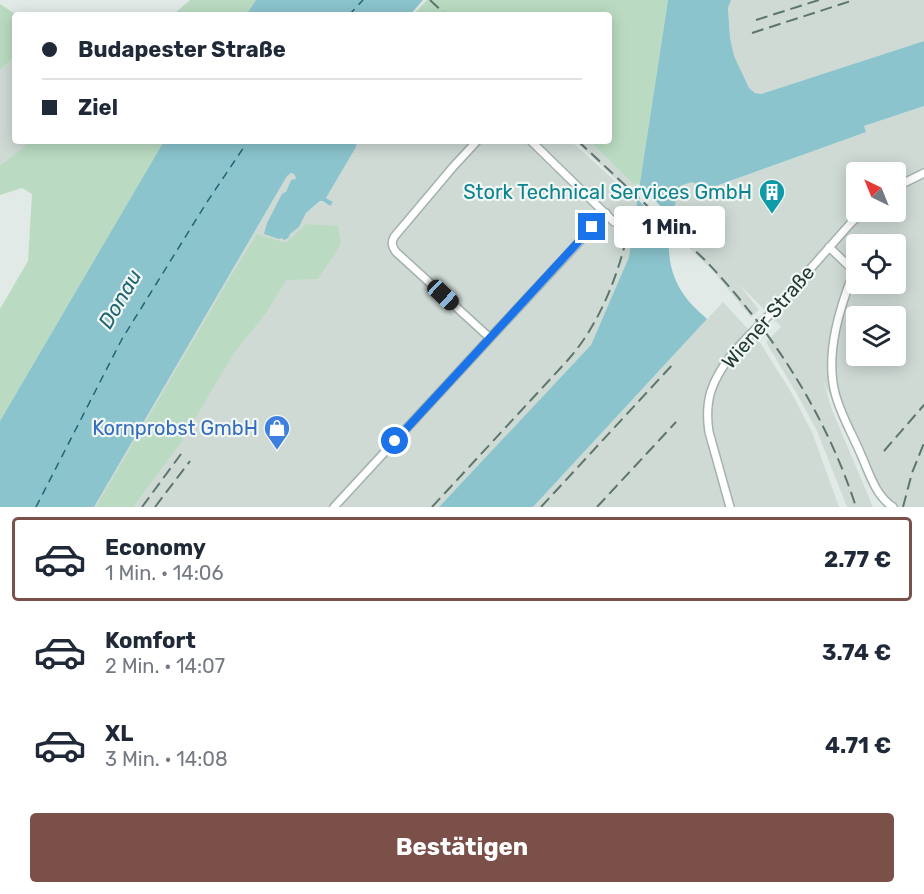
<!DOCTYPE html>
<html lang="de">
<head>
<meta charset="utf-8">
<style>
  body { margin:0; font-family:Rubik,sans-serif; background:#f2f2f3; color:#1f2937; height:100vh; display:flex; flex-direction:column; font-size:22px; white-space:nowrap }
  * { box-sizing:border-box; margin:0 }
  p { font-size:20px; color:#747a83 }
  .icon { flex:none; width:33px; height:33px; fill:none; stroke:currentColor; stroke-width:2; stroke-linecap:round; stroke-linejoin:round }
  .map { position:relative; height:507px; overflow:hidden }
  .side { display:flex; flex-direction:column; background:#fff; flex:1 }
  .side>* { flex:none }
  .banner { position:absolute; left:12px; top:12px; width:600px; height:132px; border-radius:6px; box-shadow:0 3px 15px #0003; display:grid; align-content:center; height:132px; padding:0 30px; background:#fff }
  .needle { width:39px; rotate:317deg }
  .fabs { position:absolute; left:846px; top:162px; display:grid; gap:12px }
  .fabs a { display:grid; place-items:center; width:60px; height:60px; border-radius:6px; background:#fff; box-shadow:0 3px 15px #0003; font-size:30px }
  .end { position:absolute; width:27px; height:27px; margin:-14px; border:8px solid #1a73e8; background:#fff; box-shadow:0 0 0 3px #fff }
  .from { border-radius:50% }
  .bubble { position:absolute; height:42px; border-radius:6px; background:#fff; box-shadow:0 3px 15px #0003; font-size:20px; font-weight:700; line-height:42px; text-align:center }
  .car { position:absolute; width:18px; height:36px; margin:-18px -9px; border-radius:8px; box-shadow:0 0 4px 2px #0007; background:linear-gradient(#222 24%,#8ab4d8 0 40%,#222 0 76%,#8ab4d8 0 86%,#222 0) }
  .banner b { display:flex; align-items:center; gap:21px; height:57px; font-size:22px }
  .banner b+b { border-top:2px solid #e0e1e3 }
  .banner i { width:15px; height:15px; background:#1f2937 }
  ul { padding:10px 0 0; list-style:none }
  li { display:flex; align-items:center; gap:18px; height:84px; margin:0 12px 9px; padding:0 18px; border:3px solid transparent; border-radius:6px }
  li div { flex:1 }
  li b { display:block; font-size:22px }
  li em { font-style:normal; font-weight:700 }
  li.selected { border-color:#7a5049 }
  li>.icon { width:54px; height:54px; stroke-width:1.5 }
  .cta { display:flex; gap:12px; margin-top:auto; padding:12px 30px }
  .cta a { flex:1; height:69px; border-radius:6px; background:#7a5049; color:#fff; font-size:24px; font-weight:700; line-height:69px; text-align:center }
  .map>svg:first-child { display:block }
  .built { fill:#cfdad5; fill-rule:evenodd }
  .green { fill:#badbc2 }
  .water { fill:#8bc4cd }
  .pier { fill:#e1eae6 }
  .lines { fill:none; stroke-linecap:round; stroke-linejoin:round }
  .ferry { stroke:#206672; stroke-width:1.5; stroke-dasharray:8 6; stroke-linecap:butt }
  .street-casing { stroke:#a4b2ad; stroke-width:10 }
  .street { stroke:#fff; stroke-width:7 }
  .rail { stroke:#5c766e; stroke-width:2; stroke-dasharray:12 6; stroke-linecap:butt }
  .route { stroke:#1a73e8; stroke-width:8 }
  .labels { text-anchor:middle; stroke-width:4.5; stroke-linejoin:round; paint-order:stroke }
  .culture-label { font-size:20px; fill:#0d838f; stroke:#f1f7f4; text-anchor:end }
  .street-label { font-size:20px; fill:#223a33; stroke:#f1f7f4 }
  .shop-label { font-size:20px; fill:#366cbe; stroke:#f1f7f4; text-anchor:end }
  .water-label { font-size:21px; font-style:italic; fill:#206672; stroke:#f1f7f4 }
</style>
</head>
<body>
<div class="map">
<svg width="924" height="507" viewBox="0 0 924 507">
  <rect width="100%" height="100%" fill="#e1eae6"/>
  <path class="built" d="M731,0H924V41L761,94L755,93L749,88L734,57L730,38L728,7Z
    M15,56V141H29L18,152L0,165V70Z
    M924,106V507H899L882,498L824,383L832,410L873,507H847L817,431L797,394L766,342L781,327L739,284L759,310L751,317L713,271L679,238L685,231L671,217L680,186L692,182L709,189L865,132L864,126ZM856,172H896V212H856ZM856,244H896V284H856ZM856,316H896V356H856Z
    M357,141H571L637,201L629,257L591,345L439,507H94L287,176L291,173L294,174L296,176L295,179L291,180L286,192L290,234L299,227L306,213L321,201L333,202L326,198L356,147Z
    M575,141H590L637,186L635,197Z
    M723,302L759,341L791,392L812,432L839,507H533Z"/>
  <path class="green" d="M190,0H256L246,15H173Z
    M427,0H668L639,189L590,141H609V15H413Z
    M0,4L17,15H15V56L0,70Z
    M29,141H164L0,421V309L28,261L32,194L22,188L0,195V165L18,152Z
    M306,224L338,226L341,244L318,279L286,280L266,313L234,353L179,445L133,507H96L228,281L257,234L286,243Z"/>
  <path class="water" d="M256,0H423L410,15H246Z
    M668,0H731L728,8L730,38L734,56L749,88L755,93L761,94L924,41V106L864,126L866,132L708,189L692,182L680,186C669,225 659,263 687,299C692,306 700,312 707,319L533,507H439L591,345L629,257L639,189Z
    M164,141H357L356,147L326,198L333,202L330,206L323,201H320L306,213L299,227L290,234L288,238L284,240L282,238L279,239L264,234L267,223L282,194L286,192L291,180L295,179L296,178L294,174L291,173L287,176L94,507H0V421Z"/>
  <path class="pier" d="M637,183L674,219L672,233L635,197Z"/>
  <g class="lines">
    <path class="ferry" d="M349,15L363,0
      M36,507L122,339L207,202L248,141"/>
    <g class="street-casing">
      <path id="street" d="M531,141L614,222
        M896,187L924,173
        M829,247L854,271C840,307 825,353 835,393C841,416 853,435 862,457C870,475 876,496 893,507
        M490,338L606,213
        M334,507L490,338L396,252C392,246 391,243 394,237L453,167L477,141
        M730,507L709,432C707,419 707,404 711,391C722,358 750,336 773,311C799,282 824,253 850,224L862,212"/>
    </g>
    <use href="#street" class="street"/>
    <path class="rail" d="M430,0L446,15
      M756,20L819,0
      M752,33L854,0
      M578,141L706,261C772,331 826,414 856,507
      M884,451L924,405
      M142,507L181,454
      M155,507L190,461
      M432,507L567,361C600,324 618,276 629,228
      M541,507L674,363
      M597,507L676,422
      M903,507L912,473L924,443"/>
  </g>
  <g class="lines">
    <path class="route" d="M395,441L592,227"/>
  </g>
  <defs>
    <g id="building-pin" transform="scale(1.35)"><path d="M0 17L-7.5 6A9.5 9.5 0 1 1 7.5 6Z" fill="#0f9aa8" stroke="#f1f7f4"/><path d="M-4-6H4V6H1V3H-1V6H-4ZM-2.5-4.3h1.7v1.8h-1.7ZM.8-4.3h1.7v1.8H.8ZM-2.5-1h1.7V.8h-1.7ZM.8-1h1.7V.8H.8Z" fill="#fff"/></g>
    <g id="shop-pin" transform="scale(1.35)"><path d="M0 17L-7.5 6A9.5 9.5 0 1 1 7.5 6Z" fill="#3f7fe0" stroke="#f1f7f4"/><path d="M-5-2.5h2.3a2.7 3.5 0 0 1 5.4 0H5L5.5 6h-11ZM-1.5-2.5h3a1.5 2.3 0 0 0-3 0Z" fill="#fff"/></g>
  </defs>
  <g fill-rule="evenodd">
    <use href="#building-pin" x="772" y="192"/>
    <use href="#shop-pin" x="277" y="428"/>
  </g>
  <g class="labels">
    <g class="culture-label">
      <text x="752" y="199">Stork Technical Services GmbH</text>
    </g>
    <g class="street-label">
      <text transform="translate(768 317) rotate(-49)" y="7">Wiener Straße</text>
    </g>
    <g class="shop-label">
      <text x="258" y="435">Kornprobst GmbH</text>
    </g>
    <g class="water-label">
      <text transform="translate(120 299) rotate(-60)" y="7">Donau</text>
    </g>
  </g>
</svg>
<div class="fabs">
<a><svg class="needle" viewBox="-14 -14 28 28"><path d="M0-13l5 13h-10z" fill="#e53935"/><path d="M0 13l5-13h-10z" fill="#747a83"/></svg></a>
<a><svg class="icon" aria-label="locate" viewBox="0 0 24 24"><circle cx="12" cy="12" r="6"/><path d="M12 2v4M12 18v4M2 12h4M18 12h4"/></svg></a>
<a><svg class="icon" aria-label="layers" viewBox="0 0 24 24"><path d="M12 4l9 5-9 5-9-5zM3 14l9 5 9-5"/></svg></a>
</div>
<i class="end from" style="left:395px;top:441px"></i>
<i class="end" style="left:592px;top:227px"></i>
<div class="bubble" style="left:614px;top:206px;width:111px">1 Min.</div>
<i class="car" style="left:443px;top:295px;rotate:133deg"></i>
<div class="banner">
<b><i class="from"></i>Budapester Straße</b>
<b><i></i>Ziel</b>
</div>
</div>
<section class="side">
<ul>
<li class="selected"><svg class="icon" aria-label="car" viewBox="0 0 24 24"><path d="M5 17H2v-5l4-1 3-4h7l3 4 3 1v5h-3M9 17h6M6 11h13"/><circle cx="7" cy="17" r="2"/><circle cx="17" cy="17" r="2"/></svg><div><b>Economy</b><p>1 Min. · 14:06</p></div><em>2.77 €</em></li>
<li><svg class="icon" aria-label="car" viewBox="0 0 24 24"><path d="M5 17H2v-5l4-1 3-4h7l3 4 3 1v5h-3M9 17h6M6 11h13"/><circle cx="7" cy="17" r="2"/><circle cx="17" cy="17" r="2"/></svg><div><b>Komfort</b><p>2 Min. · 14:07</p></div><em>3.74 €</em></li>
<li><svg class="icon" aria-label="car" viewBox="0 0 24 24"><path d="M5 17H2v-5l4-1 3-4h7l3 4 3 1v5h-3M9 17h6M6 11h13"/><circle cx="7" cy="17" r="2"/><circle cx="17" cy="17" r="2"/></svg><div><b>XL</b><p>3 Min. · 14:08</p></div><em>4.71 €</em></li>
</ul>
<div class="cta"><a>Bestätigen</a></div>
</section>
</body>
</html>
